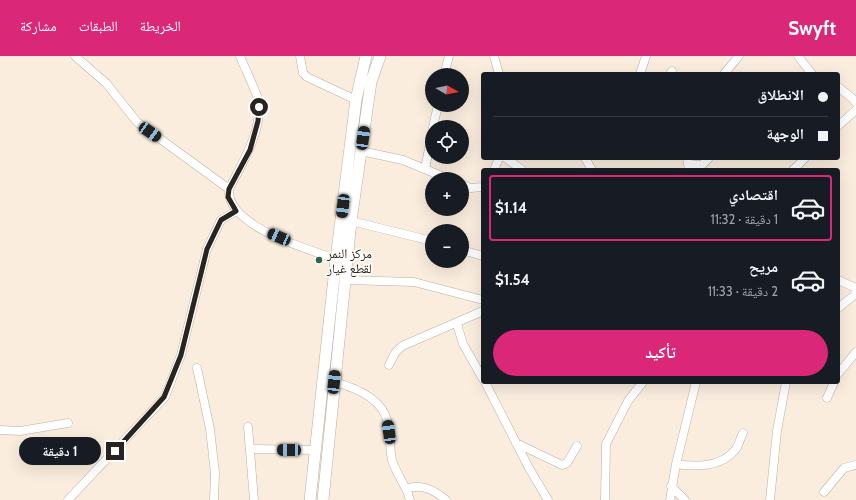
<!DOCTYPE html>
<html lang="ar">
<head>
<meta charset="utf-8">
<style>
  body { margin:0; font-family:Cabin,"Noto Naskh Arabic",sans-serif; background:#20242c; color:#f1f3f6; direction:rtl; height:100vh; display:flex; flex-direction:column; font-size:15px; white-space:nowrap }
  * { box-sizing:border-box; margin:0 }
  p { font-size:13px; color:#9ea1a6 }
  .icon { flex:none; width:22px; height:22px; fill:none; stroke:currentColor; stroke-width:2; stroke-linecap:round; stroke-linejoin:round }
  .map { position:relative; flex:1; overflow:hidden; direction:ltr }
  .details { position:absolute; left:481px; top:112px; width:359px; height:216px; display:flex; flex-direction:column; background:#171b24; border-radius:4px; box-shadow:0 4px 16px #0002; direction:rtl }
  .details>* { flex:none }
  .guide { position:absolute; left:481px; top:16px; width:359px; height:88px; border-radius:4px; box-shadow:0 4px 16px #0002; direction:rtl; display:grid; align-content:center; height:88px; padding:0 12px; background:#171b24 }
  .needle { width:26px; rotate:99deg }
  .tools { position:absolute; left:425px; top:12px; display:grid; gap:8px }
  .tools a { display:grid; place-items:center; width:44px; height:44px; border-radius:50%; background:#171b24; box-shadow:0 4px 16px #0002; font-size:20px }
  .end { position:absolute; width:18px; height:18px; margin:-9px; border:5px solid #29241f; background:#fff; box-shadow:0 0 0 2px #fff }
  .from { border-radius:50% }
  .bubble { position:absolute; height:28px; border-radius:14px; background:#171b24; box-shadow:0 4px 16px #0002; font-size:13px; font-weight:700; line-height:28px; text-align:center; direction:rtl }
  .car { position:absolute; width:12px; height:24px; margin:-12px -6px; border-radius:5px; box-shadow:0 0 3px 1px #0007; background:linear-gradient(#222 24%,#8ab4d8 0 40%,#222 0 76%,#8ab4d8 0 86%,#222 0) }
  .guide b { display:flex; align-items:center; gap:14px; height:38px; font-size:15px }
  .guide b+b { border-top:1px solid #363941 }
  .guide i { width:10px; height:10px; background:#f1f3f6 }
  ul { padding:7px 0 0; list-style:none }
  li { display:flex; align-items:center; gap:12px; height:66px; margin:0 8px 6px; padding:0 4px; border:2px solid transparent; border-radius:4px }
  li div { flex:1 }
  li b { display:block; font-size:15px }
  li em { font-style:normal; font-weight:700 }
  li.selected { border-color:#db2777 }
  li>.icon { width:36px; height:36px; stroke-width:1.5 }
  .action { display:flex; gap:8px; margin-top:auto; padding:8px 12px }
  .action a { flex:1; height:46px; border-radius:24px; background:#db2777; color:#fff; font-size:16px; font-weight:700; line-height:46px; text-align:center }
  header { display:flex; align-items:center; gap:24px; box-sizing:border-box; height:56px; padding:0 20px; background:#db2777; color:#fff }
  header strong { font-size:19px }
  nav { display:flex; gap:22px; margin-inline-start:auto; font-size:14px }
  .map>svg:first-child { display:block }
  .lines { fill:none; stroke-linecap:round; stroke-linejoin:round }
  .street-casing { stroke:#bbafa1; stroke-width:9 }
  .secondary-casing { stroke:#bbafa1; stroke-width:12 }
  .street { stroke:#fff; stroke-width:8 }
  .secondary { stroke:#fff; stroke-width:11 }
  .route { stroke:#29241f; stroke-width:5 }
  .poi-dot { fill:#2d664f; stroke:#fffcf9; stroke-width:1.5 }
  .labels { text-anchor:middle; stroke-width:3.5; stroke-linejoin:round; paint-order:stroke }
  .poi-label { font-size:13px; fill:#29241f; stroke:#fffcf9; text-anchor:start }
</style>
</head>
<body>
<header>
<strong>Swyft</strong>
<nav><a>الخريطة</a><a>الطبقات</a><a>مشاركة</a></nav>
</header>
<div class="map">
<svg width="856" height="444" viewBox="0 0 856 444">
  <rect width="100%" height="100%" fill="#faedde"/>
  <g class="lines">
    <g class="street-casing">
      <path id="street" d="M75,0L106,27L137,66L229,133C226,170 307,193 336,203
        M300,0L303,17L307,21L356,44
        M494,0L499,18
        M798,0L812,18
        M640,18L646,0
        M670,18L672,15
        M724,18L739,0
        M444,19L449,0
        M838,31L852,42L856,47
        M838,70L856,54
        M433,71L438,49
        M361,95L403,104L449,123
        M506,102L522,114
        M585,102L592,114
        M687,102L689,114
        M689,108L702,109L709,102
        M425,113L432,78
        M494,114L499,102
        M793,114L805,102
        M462,128L470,132L483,131
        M229,133C242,108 266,69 257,40C252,26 245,13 240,0
        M351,165L432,185
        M462,194L483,200
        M345,224L414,226L483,244
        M838,224L856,232
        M838,252L856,238
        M457,268L463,288L483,323
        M389,309L395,297L402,290L483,255
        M197,312L210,373L215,417L214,444
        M838,318L856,296
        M334,326C353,331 381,341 387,364C391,377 389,391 392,404C395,414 402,425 407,435
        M485,326L529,412L548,444
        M827,342L834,326
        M248,371L254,444
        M0,374L20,375L68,367
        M516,387L562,409L567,407L577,390
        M250,393L315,394
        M676,408C695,411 721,411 735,394C739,390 740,382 743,377
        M671,430L685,444
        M824,436L844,412L856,409
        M68,444L165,341L181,299L207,193L221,164L236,155
        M410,444L407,435L409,432C424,428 435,435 446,444
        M605,444L606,388L628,345L643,326
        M670,444L676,408L696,326
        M770,444L777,375L786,326"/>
    </g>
    <g class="secondary-casing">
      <path id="secondary" d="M310,444L336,203L356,44L366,0
        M323,444L351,165L371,26L380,0"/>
    </g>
    <use href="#street" class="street"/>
    <use href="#secondary" class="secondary"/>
  </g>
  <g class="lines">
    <path class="route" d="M115,395L164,341L181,299L207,193L221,164L236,155L228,141L229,133L250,94L258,65L259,51"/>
  </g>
  <circle class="poi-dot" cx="319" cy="204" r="4"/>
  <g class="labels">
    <g class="poi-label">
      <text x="327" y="202">مركز النمر<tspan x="327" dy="15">لقطع غيار</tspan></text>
    </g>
  </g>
</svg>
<div class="tools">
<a><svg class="needle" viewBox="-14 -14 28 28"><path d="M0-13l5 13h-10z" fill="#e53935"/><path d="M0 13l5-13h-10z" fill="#9ea1a6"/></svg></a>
<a><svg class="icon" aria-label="locate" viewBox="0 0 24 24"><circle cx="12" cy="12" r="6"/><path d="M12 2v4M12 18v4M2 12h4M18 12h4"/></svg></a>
<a>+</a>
<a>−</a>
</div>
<i class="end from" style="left:259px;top:51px"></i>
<i class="end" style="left:115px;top:395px"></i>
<div class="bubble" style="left:19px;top:381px;width:82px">1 دقيقة</div>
<i class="car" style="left:150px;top:76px;rotate:125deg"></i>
<i class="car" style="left:363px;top:82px;rotate:8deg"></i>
<i class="car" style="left:343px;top:150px;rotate:187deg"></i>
<i class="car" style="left:279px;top:181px;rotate:293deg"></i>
<i class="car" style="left:334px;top:326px;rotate:6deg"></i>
<i class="car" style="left:389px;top:376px;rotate:352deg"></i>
<i class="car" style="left:289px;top:394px;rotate:271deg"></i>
<div class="guide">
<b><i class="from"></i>الانطلاق</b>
<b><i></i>الوجهة</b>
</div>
<section class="details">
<ul>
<li class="selected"><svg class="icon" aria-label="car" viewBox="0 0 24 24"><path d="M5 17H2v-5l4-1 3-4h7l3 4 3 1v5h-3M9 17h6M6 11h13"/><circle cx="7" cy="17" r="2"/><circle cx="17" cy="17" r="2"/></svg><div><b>اقتصادي</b><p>1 دقيقة · 11:32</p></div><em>$1.14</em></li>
<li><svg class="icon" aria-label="car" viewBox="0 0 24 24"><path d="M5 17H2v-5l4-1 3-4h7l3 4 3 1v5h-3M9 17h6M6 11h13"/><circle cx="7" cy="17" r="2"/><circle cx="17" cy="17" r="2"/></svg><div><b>مريح</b><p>2 دقيقة · 11:33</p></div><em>$1.54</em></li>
</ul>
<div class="action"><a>تأكيد</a></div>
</section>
</div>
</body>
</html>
